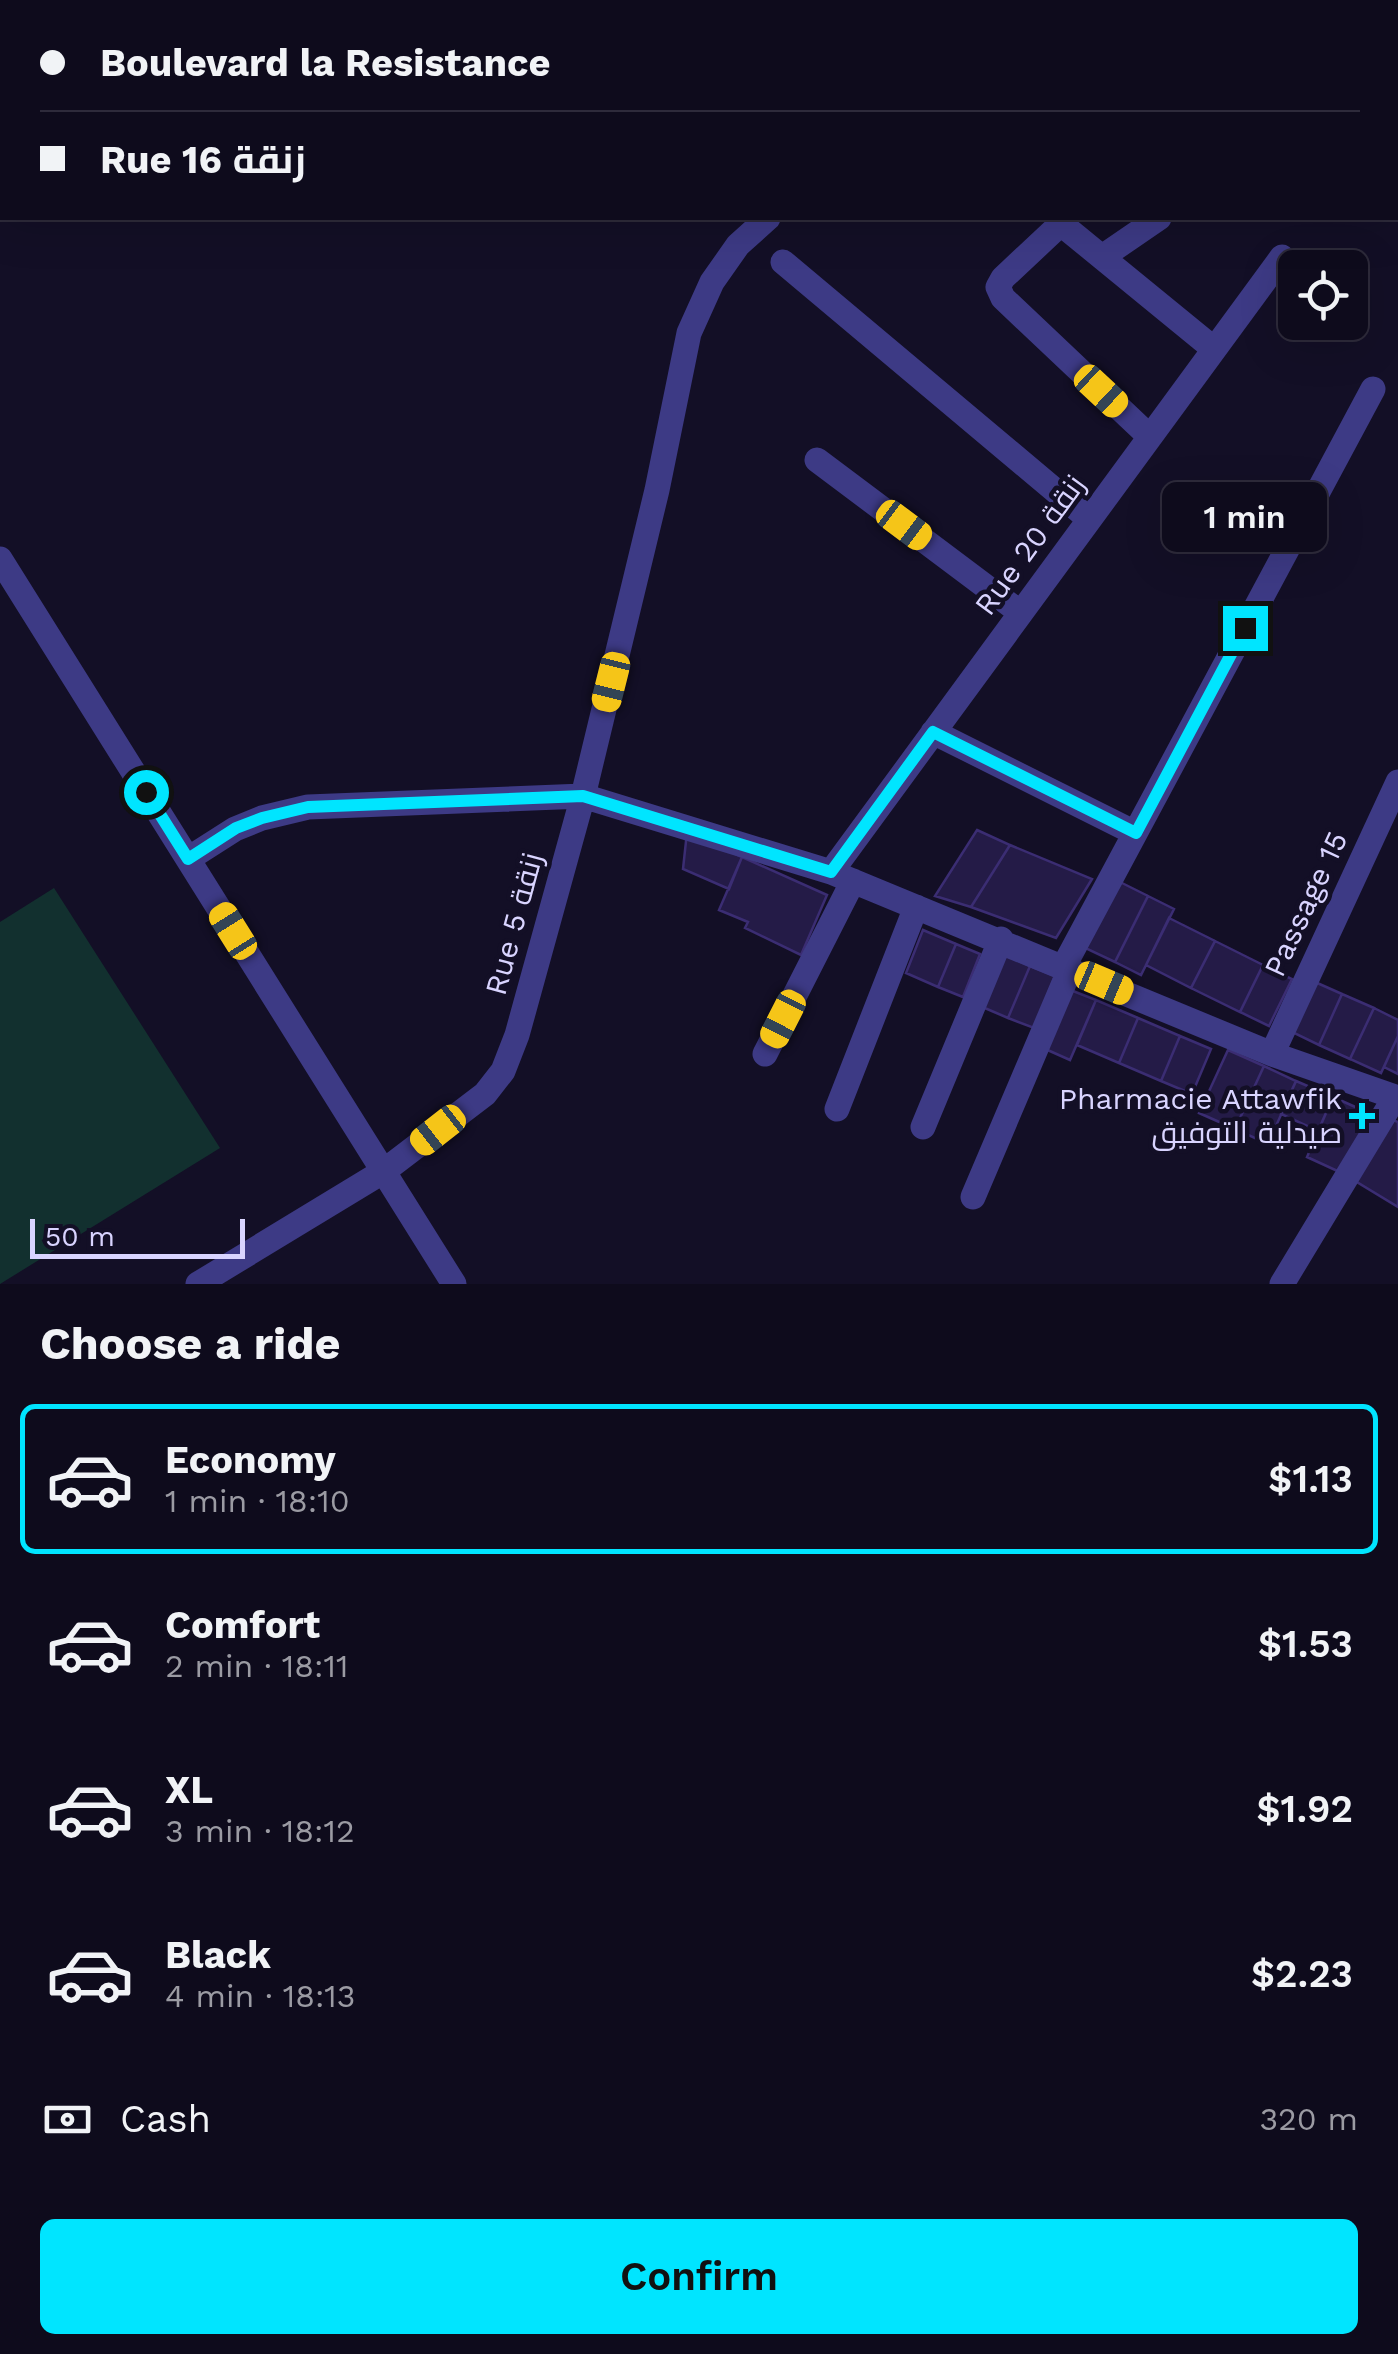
<!DOCTYPE html>
<html lang="en">
<head>
<meta charset="utf-8">
<style>
  body { margin:0; font-family:"Work Sans",Cairo,sans-serif; background:#171425; color:#f1f3f6; height:100vh; display:flex; flex-direction:column; font-size:38px; white-space:nowrap }
  * { box-sizing:border-box; margin:0 }
  p { font-size:32px; color:#9b9ba3 }
  .icon { flex:none; width:55px; height:55px; fill:none; stroke:currentColor; stroke-width:2; stroke-linecap:round; stroke-linejoin:round }
  .map { position:relative; height:1284px; overflow:hidden }
  .sheet { display:flex; flex-direction:column; background:#0e0b1c; flex:1 }
  .sheet>* { flex:none }
  .guide { position:absolute; left:0px; top:0px; width:1400px; height:220px; box-shadow:0 10px 40px #0002,0 0 0 2px #2e2b3b; display:grid; align-content:center; height:220px; padding:0 40px; background:#0e0b1c }
  .buttons { position:absolute; left:1278px; top:250px; display:grid; gap:20px }
  .buttons a { display:grid; place-items:center; width:90px; height:90px; border-radius:15px; background:#0e0b1c; box-shadow:0 10px 40px #0002,0 0 0 2px #2e2b3b; font-size:50px }
  .scale { position:absolute; left:30px; bottom:25px; width:215px; box-sizing:border-box; padding-left:10px; border:5px solid #d9d4ff; border-top:0; font-size:28px; line-height:35px; white-space:nowrap; color:#d9d4ff; -webkit-text-stroke:8px #130f26; paint-order:stroke }
  .end { position:absolute; width:45px; height:45px; margin:-22px; border:12px solid #00e5ff; background:#111; box-shadow:0 0 0 5px #111 }
  .from { border-radius:50% }
  .bubble { position:absolute; height:70px; border-radius:15px; background:#0e0b1c; box-shadow:0 10px 40px #0002,0 0 0 2px #2e2b3b; font-size:32px; font-weight:600; line-height:70px; text-align:center }
  .car { position:absolute; width:30px; height:60px; margin:-30px -15px; border-radius:12px; box-shadow:0 0 8px 2px #0007; background:linear-gradient(#f5c518 24%,#345 0 40%,#f5c518 0 76%,#345 0 86%,#f5c518 0) }
  .guide b { display:flex; align-items:center; gap:35px; height:95px; font-size:38px }
  .guide b+b { border-top:2px solid #2e2b3b }
  .guide i { width:25px; height:25px; background:#f1f3f6 }
  ul { padding:0; list-style:none }
  li { display:flex; align-items:center; gap:30px; height:150px; margin:0 20px 15px; padding:0 20px; border:5px solid transparent; border-radius:15px }
  li div { flex:1 }
  li b { display:block; font-size:38px }
  li em { font-style:normal; font-weight:600 }
  li.active { border-color:#00e5ff }
  li>.icon { width:90px; height:90px; stroke-width:1.5 }
  h2 { padding:0 40px; font-size:45px; line-height:120px }
  .pay { display:flex; align-items:center; gap:25px; height:110px; padding:0 40px; font-size:38px }
  .pay p { margin-inline-start:auto }
  .primary-button { display:flex; gap:20px; margin-top:auto; padding:20px 40px }
  .primary-button a { flex:1; height:115px; border-radius:15px; background:#00e5ff; color:#111; font-size:40px; font-weight:600; line-height:115px; text-align:center }
  .map>svg:first-child { display:block }
  .green { fill:#12302f }
  .building { fill:#241b47; stroke:#3b2d73; stroke-width:2.5 }
  .lines { fill:none; stroke-linecap:round; stroke-linejoin:round }
  .minor { stroke:#3d3a85; stroke-width:25 }
  .route { stroke:#00e5ff; stroke-width:12 }
  .poi-dot { fill:#00e5ff; stroke:#130f26; stroke-width:4 }
  .labels { text-anchor:middle; stroke-width:9; stroke-linejoin:round; paint-order:stroke }
  .street-label { font-size:30px; fill:#d9d4ff; stroke:#130f26 }
  .poi-label { font-size:30px; fill:#d9d4ff; stroke:#130f26; text-anchor:end }
</style>
</head>
<body>
<div class="map">
<svg width="1398" height="1284" viewBox="0 0 1398 1284">
  <rect width="100%" height="100%" fill="#130f26"/>
  <path class="green" d="M54,888L220,1148L0,1284V922Z"/>
  <path class="building" d="M977,830L1010,845L971,907L935,896Z
    M687,832L742,857L729,889L683,869Z
    M1010,845L1092,879L1056,938L971,907Z
    M742,857L827,895L801,955L745,928L748,922L719,910Z
    M1116,880L1148,896L1115,962L1083,947Z
    M1148,896L1174,909L1141,975L1115,962Z
    M1169,918L1215,941L1191,988L1146,965Z
    M923,930L956,944L938,987L906,973Z
    M1215,941L1263,965L1240,1012L1191,988Z
    M956,944L980,954L963,997L938,987Z
    M1002,954L1030,966L1008,1018L980,1006Z
    M1263,965L1292,979L1269,1026L1240,1012Z
    M1030,966L1055,976L1034,1028L1008,1018Z
    M1315,982L1342,994L1319,1045L1292,1032Z
    M1068,989L1096,1000L1070,1060L1043,1048Z
    M1342,994L1374,1008L1350,1059L1319,1045Z
    M1096,1000L1138,1018L1119,1063L1077,1045Z
    M1374,1008L1398,1020V1036L1381,1073L1350,1059Z
    M1138,1018L1180,1036L1161,1081L1119,1063Z
    M1180,1036L1211,1049L1192,1094L1161,1081Z
    M1398,1036V1074L1384,1067Z
    M1228,1050L1264,1066L1235,1129L1199,1113Z
    M1264,1066L1296,1081L1268,1144L1235,1129Z
    M1296,1081L1333,1097L1318,1131L1281,1114Z
    M1333,1097L1371,1114L1344,1174L1307,1157Z
    M1391,1119L1398,1122V1207L1352,1179Z"/>
  <g class="lines">
    <path class="minor" d="M1093,2L1097,0
      M1067,218L1003,278L998,287L1003,298L1150,437
      M1060,223L1214,349
      M1102,257L1159,218
      M783,262L1089,519
      M817,460L1021,613
      M0,559L454,1284
      M933,732L1135,833
      M188,859L235,829L262,818L308,807L583,796L831,872L1272,1054L1398,1098
      M831,872L1282,257
      M1064,966L1373,389
      M765,1054L853,881
      M1272,1054L1398,782
      M837,1109L916,907
      M923,1127L1001,939
      M973,1197L1070,969
      M198,1284L384,1171L485,1094L503,1071L517,1035L583,796L657,490L689,333L712,282L738,245L768,218
      M1282,1284L1395,1097"/>
  </g>
  <g class="lines">
    <path class="route" d="M146,792L188,859L236,828L262,818L308,807L583,796L831,872L933,732L1136,833L1245,628"/>
  </g>
  <path class="poi-dot" d="M1357 1101h10v10h10v10h-10v10h-10v-10h-10v-10h10z"/>
  <g class="labels">
    <g class="street-label">
      <text transform="translate(1030 545) rotate(-54)" y="10">Rue 20 زنقة</text>
      <text transform="translate(1306 904) rotate(-65)" y="10">Passage 15</text>
      <text transform="translate(514 924) rotate(-75)" y="10">Rue 5 زنقة</text>
    </g>
    <g class="poi-label">
      <text x="1342" y="1109">Pharmacie Attawfik<tspan x="1342" dy="34">صيدلية التوفيق</tspan></text>
    </g>
  </g>
</svg>
<div class="buttons">
<a><svg class="icon" aria-label="locate" viewBox="0 0 24 24"><circle cx="12" cy="12" r="6"/><path d="M12 2v4M12 18v4M2 12h4M18 12h4"/></svg></a>
</div>
<div class="scale">50 m</div>
<i class="end from" style="left:146px;top:792px"></i>
<i class="end" style="left:1245px;top:628px"></i>
<div class="bubble" style="left:1162px;top:482px;width:165px">1 min</div>
<i class="car" style="left:1101px;top:391px;rotate:133deg"></i>
<i class="car" style="left:904px;top:525px;rotate:127deg"></i>
<i class="car" style="left:611px;top:682px;rotate:194deg"></i>
<i class="car" style="left:233px;top:931px;rotate:328deg"></i>
<i class="car" style="left:1104px;top:983px;rotate:113deg"></i>
<i class="car" style="left:783px;top:1019px;rotate:207deg"></i>
<i class="car" style="left:438px;top:1130px;rotate:232deg"></i>
<div class="guide">
<b><i class="from"></i>Boulevard la Resistance</b>
<b><i></i>Rue 16 زنقة</b>
</div>
</div>
<section class="sheet">
<h2>Choose a ride</h2>
<ul>
<li class="active"><svg class="icon" aria-label="car" viewBox="0 0 24 24"><path d="M5 17H2v-5l4-1 3-4h7l3 4 3 1v5h-3M9 17h6M6 11h13"/><circle cx="7" cy="17" r="2"/><circle cx="17" cy="17" r="2"/></svg><div><b>Economy</b><p>1 min · 18:10</p></div><em>$1.13</em></li>
<li><svg class="icon" aria-label="car" viewBox="0 0 24 24"><path d="M5 17H2v-5l4-1 3-4h7l3 4 3 1v5h-3M9 17h6M6 11h13"/><circle cx="7" cy="17" r="2"/><circle cx="17" cy="17" r="2"/></svg><div><b>Comfort</b><p>2 min · 18:11</p></div><em>$1.53</em></li>
<li><svg class="icon" aria-label="car" viewBox="0 0 24 24"><path d="M5 17H2v-5l4-1 3-4h7l3 4 3 1v5h-3M9 17h6M6 11h13"/><circle cx="7" cy="17" r="2"/><circle cx="17" cy="17" r="2"/></svg><div><b>XL</b><p>3 min · 18:12</p></div><em>$1.92</em></li>
<li><svg class="icon" aria-label="car" viewBox="0 0 24 24"><path d="M5 17H2v-5l4-1 3-4h7l3 4 3 1v5h-3M9 17h6M6 11h13"/><circle cx="7" cy="17" r="2"/><circle cx="17" cy="17" r="2"/></svg><div><b>Black</b><p>4 min · 18:13</p></div><em>$2.23</em></li>
</ul>
<div class="pay"><svg class="icon" aria-label="cash" viewBox="0 0 24 24"><path d="M3 7h18v10H3z"/><circle cx="12" cy="12" r="2"/></svg>Cash<p>320 m</p></div>
<div class="primary-button"><a>Confirm</a></div>
</section>
</body>
</html>
